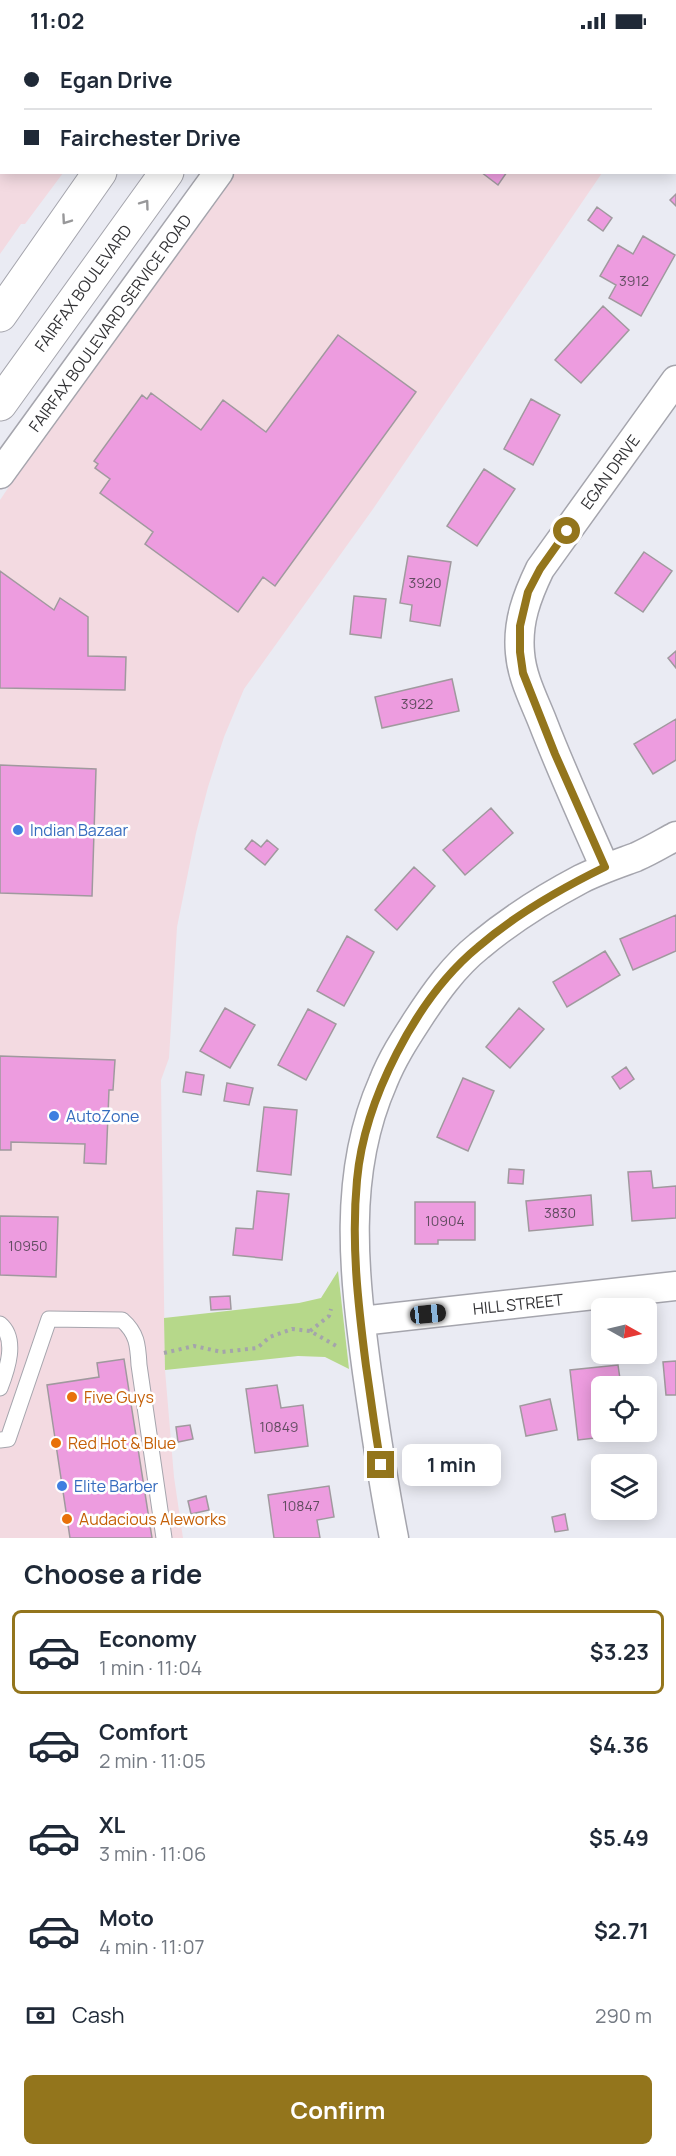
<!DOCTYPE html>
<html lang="en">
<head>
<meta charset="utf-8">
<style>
  body { margin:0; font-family:Manrope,sans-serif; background:#f2f2f3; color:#1f2937; height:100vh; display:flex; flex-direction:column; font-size:22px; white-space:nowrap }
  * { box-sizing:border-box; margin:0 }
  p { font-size:20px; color:#747a83 }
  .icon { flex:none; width:33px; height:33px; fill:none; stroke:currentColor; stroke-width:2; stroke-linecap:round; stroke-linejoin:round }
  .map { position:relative; height:1496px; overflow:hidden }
  .panel { display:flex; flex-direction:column; background:#fff; flex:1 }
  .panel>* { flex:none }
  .hud { position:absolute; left:0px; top:0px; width:676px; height:132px; box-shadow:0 3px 15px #0003; display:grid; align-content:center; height:132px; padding:0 24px; background:#fff }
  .needle { width:39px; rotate:98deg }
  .tools { position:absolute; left:591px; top:1256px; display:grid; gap:12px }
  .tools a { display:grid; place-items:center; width:66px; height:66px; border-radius:9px; background:#fff; box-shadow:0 3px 15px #0003; font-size:30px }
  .end { position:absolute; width:27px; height:27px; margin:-14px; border:8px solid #93751c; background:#fff; box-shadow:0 0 0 3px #fff }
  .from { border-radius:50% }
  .bubble { position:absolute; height:42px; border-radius:9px; background:#fff; box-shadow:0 3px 15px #0003; font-size:20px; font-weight:700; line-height:42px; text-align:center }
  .car { position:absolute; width:18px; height:36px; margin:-18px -9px; border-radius:8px; box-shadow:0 0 4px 2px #0007; background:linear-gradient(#222 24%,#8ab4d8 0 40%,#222 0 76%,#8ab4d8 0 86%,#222 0) }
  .hud b { display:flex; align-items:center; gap:21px; height:57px; font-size:22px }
  .hud b+b { border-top:2px solid #e0e1e3 }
  .hud i { width:15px; height:15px; background:#1f2937 }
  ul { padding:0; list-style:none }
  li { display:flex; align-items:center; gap:18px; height:84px; margin:0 12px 9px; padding:0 12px; border:3px solid transparent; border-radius:9px }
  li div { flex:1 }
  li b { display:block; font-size:22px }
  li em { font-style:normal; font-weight:700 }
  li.current { border-color:#93751c }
  li>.icon { width:54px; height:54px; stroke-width:1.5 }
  h2 { padding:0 24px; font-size:27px; line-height:72px }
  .pay { display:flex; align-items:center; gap:15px; height:66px; padding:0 24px; font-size:22px }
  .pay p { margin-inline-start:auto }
  .primary-button { display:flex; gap:12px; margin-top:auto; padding:12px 24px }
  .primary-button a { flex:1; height:69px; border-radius:9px; background:#93751c; color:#fff; font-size:24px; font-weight:700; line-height:69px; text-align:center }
  .status { display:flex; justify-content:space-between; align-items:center; height:42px; padding:0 30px; background:#fff; direction:ltr }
  .status svg { height:16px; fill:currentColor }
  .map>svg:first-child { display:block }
  .commercial { fill:#f3dae1 }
  .green { fill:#b6d88a }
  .building { fill:#ed9cdf; stroke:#a0999e; stroke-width:1.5 }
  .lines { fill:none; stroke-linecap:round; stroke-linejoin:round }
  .lane-casing { stroke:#a5a5ad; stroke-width:17 }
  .street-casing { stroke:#a5a5ad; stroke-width:31 }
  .primary-casing { stroke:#a5a5ad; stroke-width:35 }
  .path { stroke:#a4a4ab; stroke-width:4; stroke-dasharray:3 4.5; stroke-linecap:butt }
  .lane { stroke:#fff; stroke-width:15 }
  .street { stroke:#fff; stroke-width:28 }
  .primary { stroke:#fff; stroke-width:33 }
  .oneway { stroke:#98989a }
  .route { stroke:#93751c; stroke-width:8 }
  .shop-dot { fill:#3f7fe0; stroke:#fff; stroke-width:2 }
  .food-dot { fill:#e8710a; stroke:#fff; stroke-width:2 }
  .labels { text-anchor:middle; stroke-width:5; stroke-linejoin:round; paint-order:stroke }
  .number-label { font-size:14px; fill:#614c60 }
  .street-label { font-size:16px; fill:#323235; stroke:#fff }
  .shop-label { font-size:16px; fill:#366cbe; stroke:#fff; text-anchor:start }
  .food-label { font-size:16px; fill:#c56008; stroke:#fff; text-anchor:start }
</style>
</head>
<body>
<div class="status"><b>11:02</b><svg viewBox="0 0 49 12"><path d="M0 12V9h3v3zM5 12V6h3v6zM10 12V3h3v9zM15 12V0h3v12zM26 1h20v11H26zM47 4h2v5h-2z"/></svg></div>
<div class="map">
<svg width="676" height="1496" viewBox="0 0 676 1496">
  <rect width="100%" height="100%" fill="#eaebf3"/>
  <path class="commercial" d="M0,0H158L2,2V130L63,131L25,182H21L0,212Z
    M328,0H676V22L675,23V2L327,1Z
    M233,131H602L373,467L244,647L224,695L208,745L196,791L177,885L169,1016L161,1038L165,1328L174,1435L183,1496H0V458L85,332Z"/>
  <path class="green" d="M338,1229L349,1327L325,1315L298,1314L165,1328L164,1276L299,1261L321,1256Z"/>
  <path class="building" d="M481,130H507L498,143Z
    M676,152V164L670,158Z
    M597,165L612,176L603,189L588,178Z
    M643,194L675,213L641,274L609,256L616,243L600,234L618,203L633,212Z
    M603,264L629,288L581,341L555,318Z
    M338,293L416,350L275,544L263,535L238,570L145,502L153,490L100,451L110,437L95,426L98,422L94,419L142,353L147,357L151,351L201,388L223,358L266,390Z
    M531,357L560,373L533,423L504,407Z
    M484,427L515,447L477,504L447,484Z
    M644,510L672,529L643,570L615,551Z
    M408,514L451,520L440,584L410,579L412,563L400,561Z
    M0,529L54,568L60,556L88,575V614L126,615L125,648L0,646Z
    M354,554L386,557L381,596L350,592Z
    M676,609V626L668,616Z
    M452,637L459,669L382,686L375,655Z
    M676,677V718L653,732L634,702Z
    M0,723L96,727L92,854L0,851Z
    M491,766L513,791L465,833L443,808Z
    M252,798L261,805L267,798L278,807L265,823L245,807Z
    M414,825L435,844L397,888L375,868Z
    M676,873V909L633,928L620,897Z
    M347,894L374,910L344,964L317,949Z
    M605,909L620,933L567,965L553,940Z
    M225,966L255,983L230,1026L200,1009Z
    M519,966L544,987L510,1026L486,1005Z
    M308,967L336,982L306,1038L278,1023Z
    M0,1014L115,1018L113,1048H109L106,1122L84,1121L85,1102L11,1100V1108H0Z
    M626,1025L634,1037L620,1047L612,1035Z
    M186,1030L204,1033L201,1053L183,1050Z
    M463,1036L494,1049L468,1109L437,1095Z
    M227,1041L253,1046L249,1063L224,1059Z
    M264,1065L297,1068L291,1133L257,1129Z
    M509,1127L524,1128L523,1142L508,1141Z
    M651,1129L653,1146L676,1144V1176L632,1179L628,1130Z
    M257,1149L289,1152L282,1218L233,1213L236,1186L253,1187Z
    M591,1153L593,1183L529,1189L526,1159Z
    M415,1160H475V1198H438V1202H415Z
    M0,1174L58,1175L56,1235L0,1233Z
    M230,1254L231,1267L211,1268L210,1255Z
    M124,1317L152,1496H70L47,1343L99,1335L97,1321Z
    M676,1319V1353H666L663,1320Z
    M618,1323L621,1344H602V1389H611L612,1394L578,1398L570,1328Z
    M277,1343L281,1366L303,1363L308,1404L255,1411L246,1347Z
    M550,1357L557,1388L526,1394L520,1364Z
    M190,1383L193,1397L178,1400L176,1385Z
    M329,1444L334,1475L317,1478L320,1496H274L268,1453Z
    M206,1454L209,1468L191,1472L188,1459Z
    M565,1472L568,1488L555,1490L552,1475Z"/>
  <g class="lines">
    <g class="lane-casing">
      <path id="lane" d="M0,1282C18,1297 7,1328 0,1346
        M0,1398L8,1397L49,1277L122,1278C137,1291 138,1303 139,1323L164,1496"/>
    </g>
    <g class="street-casing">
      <path id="street" d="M312,2L313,0
        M0,432L219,130
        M605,826C584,778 562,730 543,681C534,658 522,636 520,611C517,580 527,554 540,527L676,338
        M361,1279L676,1244
        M394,1496C383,1441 375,1386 367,1330C354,1233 342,1133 383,1040C392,1017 405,997 418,977C435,951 454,924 479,904C510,878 545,856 581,837C599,828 617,822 636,815C650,809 663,801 676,794"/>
    </g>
    <g class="primary-casing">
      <path id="primary" d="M190,2L191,0
        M260,2L261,0
        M0,273L100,130
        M0,362L167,130"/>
    </g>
    <path class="path" d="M310,1289L329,1274L331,1267
      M164,1311L194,1304L222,1310L257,1306L270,1295L292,1287L310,1289L338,1305"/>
    <use href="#lane" class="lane"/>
    <use href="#street" class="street"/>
    <use href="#primary" class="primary"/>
  </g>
  <defs><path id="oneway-chevron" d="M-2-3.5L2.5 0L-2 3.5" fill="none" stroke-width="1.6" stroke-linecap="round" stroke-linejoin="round" transform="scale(1.5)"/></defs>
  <g class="oneway">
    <use href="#oneway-chevron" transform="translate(145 162) rotate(-54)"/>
    <use href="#oneway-chevron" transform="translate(66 178) rotate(125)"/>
  </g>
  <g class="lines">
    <path class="route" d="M381,1423C375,1390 371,1357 366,1324C358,1262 351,1201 357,1138C364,1059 416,956 478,905C516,872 560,847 605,825L555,712L523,631L520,610V584L528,550L540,527L567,489"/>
  </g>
  <g class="shop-dot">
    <circle cx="18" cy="788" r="6"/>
    <circle cx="54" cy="1074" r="6"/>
    <circle cx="62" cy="1444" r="6"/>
  </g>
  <g class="food-dot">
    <circle cx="72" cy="1355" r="6"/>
    <circle cx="56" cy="1401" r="6"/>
    <circle cx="67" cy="1477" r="6"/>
  </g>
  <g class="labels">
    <g class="number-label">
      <text x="634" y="244">3912</text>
      <text x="425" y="546">3920</text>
      <text x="417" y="667">3922</text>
      <text x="560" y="1176">3830</text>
      <text x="445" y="1184">10904</text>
      <text x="28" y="1209">10950</text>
      <text x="279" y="1390">10849</text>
      <text x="301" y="1469">10847</text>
    </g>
    <g class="street-label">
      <text transform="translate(83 246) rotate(-54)" y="6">FAIRFAX BOULEVARD</text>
      <text transform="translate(110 281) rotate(-54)" y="6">FAIRFAX BOULEVARD SERVICE ROAD</text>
      <text transform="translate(610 430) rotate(-54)" y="6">EGAN DRIVE</text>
      <text transform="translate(518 1262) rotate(-6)" y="6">HILL STREET</text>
    </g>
    <g class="shop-label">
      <text x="30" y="794">Indian Bazaar</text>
      <text x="66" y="1080">AutoZone</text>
      <text x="74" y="1450">Elite Barber</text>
    </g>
    <g class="food-label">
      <text x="84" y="1361">Five Guys</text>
      <text x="68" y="1407">Red Hot &amp; Blue</text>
      <text x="79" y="1483">Audacious Aleworks</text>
    </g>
  </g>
</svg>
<div class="tools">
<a><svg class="needle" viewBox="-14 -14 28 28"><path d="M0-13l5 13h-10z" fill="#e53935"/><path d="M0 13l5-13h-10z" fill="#747a83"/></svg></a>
<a><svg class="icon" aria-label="locate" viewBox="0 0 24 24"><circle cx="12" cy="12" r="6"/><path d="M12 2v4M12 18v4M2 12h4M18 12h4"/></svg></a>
<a><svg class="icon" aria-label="layers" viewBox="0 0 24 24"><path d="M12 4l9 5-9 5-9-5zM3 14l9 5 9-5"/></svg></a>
</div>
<i class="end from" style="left:567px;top:489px"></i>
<i class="end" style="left:381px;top:1423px"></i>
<div class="bubble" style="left:402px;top:1402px;width:99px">1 min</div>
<i class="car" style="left:428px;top:1272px;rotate:84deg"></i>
<div class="hud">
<b><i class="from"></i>Egan Drive</b>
<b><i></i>Fairchester Drive</b>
</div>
</div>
<section class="panel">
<h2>Choose a ride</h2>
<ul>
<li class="current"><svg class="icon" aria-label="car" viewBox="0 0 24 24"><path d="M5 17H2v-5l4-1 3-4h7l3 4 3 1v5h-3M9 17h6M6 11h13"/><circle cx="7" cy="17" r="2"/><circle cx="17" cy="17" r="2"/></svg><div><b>Economy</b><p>1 min · 11:04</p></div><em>$3.23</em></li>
<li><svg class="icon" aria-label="car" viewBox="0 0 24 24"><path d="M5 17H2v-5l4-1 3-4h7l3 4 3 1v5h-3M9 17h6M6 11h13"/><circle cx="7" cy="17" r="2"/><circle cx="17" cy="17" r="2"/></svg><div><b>Comfort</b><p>2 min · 11:05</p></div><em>$4.36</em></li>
<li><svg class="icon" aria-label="car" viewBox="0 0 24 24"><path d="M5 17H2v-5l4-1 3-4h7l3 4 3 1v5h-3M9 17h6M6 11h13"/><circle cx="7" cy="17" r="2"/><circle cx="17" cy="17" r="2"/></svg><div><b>XL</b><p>3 min · 11:06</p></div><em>$5.49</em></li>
<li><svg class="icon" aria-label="car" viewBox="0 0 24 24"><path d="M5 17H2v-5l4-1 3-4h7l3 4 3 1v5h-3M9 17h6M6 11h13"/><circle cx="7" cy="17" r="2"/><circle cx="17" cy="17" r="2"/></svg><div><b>Moto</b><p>4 min · 11:07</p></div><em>$2.71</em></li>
</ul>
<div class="pay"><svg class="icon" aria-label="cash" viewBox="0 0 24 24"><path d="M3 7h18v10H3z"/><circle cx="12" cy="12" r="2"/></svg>Cash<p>290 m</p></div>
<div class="primary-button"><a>Confirm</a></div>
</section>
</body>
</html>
